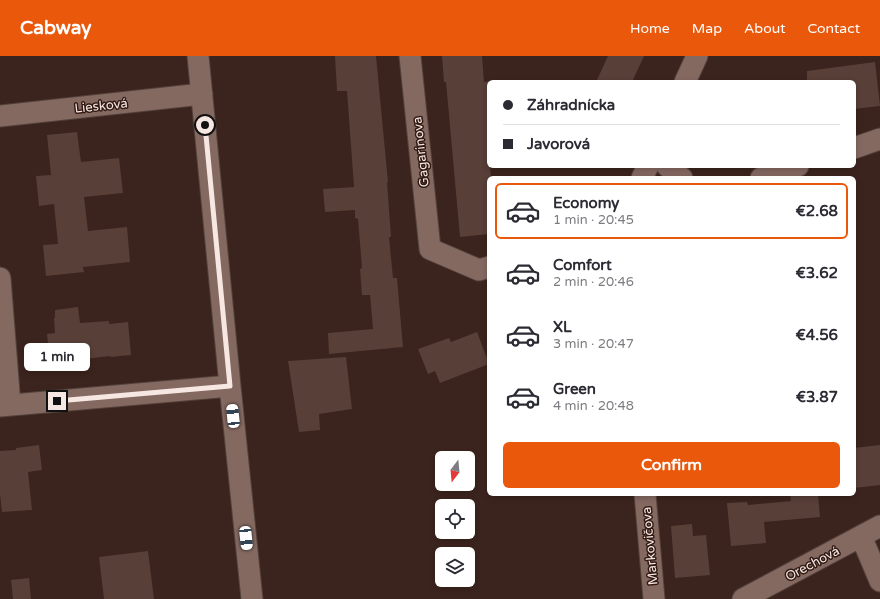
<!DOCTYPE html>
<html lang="en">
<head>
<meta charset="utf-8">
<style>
  body { margin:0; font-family:"Varela Round",sans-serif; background:#f7f7f7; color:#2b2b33; height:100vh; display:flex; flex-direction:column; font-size:15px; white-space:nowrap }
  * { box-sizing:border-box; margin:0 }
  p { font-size:13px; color:#7c7c81 }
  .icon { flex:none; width:22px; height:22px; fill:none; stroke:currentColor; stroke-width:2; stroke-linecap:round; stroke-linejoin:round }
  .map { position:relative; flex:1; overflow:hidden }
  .side { position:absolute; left:487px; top:120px; width:369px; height:320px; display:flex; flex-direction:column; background:#fff; border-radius:6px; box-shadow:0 2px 6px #0003 }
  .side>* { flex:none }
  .guide { position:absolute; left:487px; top:24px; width:369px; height:88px; border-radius:6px; box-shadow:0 2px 6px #0003; display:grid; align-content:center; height:88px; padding:0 16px; background:#fff }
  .needle { width:26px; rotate:196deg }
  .buttons { position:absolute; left:435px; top:395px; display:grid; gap:8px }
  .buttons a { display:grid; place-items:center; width:40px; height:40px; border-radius:6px; background:#fff; box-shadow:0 2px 6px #0003; font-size:20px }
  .end { position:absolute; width:18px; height:18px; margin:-9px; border:5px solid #f7e7e2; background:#111; box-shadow:0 0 0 2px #111 }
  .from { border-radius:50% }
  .bubble { position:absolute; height:28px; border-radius:6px; background:#fff; box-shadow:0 2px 6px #0003; font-size:13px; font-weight:700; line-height:28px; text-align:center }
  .car { position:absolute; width:12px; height:24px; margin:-12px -6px; border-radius:5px; box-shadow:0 0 3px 1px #0007; background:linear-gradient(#fff 24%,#345 0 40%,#fff 0 76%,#345 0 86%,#fff 0) }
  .guide b { display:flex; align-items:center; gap:14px; height:38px; font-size:15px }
  .guide b+b { border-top:1px solid #e1e1e2 }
  .guide i { width:10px; height:10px; background:#2b2b33 }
  ul { padding:7px 0 0; list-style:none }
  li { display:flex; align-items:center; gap:12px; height:56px; margin:0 8px 6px; padding:0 8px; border:2px solid transparent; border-radius:6px }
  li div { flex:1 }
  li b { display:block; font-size:15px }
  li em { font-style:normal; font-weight:700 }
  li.active { border-color:#ea580c }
  li>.icon { width:36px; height:36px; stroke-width:1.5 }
  .cta { display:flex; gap:8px; margin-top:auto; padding:8px 16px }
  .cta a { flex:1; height:46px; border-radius:6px; background:#ea580c; color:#fff; font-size:16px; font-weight:700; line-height:46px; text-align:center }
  header { display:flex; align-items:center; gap:24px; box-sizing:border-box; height:56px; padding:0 20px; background:#ea580c; color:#fff }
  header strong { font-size:19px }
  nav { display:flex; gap:22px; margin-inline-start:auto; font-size:14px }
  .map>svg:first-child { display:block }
  .building { fill:#583f37 }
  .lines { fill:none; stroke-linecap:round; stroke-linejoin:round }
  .minor-casing { stroke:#54413c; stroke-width:23 }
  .minor { stroke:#846961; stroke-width:21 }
  .route { stroke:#f7e7e2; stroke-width:5 }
  .labels { text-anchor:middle; stroke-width:3; stroke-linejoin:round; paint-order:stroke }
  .street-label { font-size:13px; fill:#f7e7e2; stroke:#301a13 }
</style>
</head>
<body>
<header>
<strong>Cabway</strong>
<nav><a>Home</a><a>Map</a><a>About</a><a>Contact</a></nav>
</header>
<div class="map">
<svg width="880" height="543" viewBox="0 0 880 543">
  <rect width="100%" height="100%" fill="#3b241d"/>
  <path class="building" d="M335,0H376L388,126H387L391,181H389L393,222H397L403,291L329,298L328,277L373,273L370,239H362L360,213L362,212L358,163L355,162V154L325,156L323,133L354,131L347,35H337Z
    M442,0H482L484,26L489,25V78H487L489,110H490L491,122H489V178L460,181L446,26H444Z
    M608,0H644L632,26H596Z
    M875,6L880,50L854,53V26H807V15Z
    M77,76L81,106L119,102L123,137L84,141L88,175L127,171L130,206L83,211L84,216L46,220L43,189L58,188L54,148L39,150L36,120L51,119L47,79Z
    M78,251L80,267L109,265V268L128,266L131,299L110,301V300L50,307L47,278L55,277L54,262H55V254Z
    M477,276L489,308L440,327L435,315L428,318L418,293L449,282L451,286Z
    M346,301L352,353L319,358L320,374L299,376L288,305Z
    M39,389L42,414L28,416L32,454L2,456L0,438V395L16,394V392Z
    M880,389V429L854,432V392Z
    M790,438H818L820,461L764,466L766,487L731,490L727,447L747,446L748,449L791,445Z
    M692,468L693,480L706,479L710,519L675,522L671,470Z
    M148,495L154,543H104L99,501Z
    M29,522L31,543H13L11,524Z"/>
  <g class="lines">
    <g class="minor-casing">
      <path id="minor" d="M198,0L230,330L252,543
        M410,0L430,193L479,214L489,211
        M685,26L697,0
        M0,60L202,38
        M854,92L880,83
        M667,110L682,122
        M642,122L648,110
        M761,122L798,110
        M0,222L10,349
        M0,350L230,330
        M645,438L654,543
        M861,480L880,525
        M743,543L880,470"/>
    </g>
    <use href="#minor" class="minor"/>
  </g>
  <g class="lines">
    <path class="route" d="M57,345L230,330L205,69"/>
  </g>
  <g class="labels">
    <g class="street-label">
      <text transform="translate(101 49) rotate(-6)" y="5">Liesková</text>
      <text transform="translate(420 96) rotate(-96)" y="5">Gagarinova</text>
      <text transform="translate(649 490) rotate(-95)" y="5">Markovičova</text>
      <text transform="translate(812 507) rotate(-28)" y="5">Orechová</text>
    </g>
  </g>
</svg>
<div class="buttons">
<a><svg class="needle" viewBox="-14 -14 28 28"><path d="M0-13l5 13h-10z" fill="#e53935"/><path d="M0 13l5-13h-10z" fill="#7c7c81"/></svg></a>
<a><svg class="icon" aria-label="locate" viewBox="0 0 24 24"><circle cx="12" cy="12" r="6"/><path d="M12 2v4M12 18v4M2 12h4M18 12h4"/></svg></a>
<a><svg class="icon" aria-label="layers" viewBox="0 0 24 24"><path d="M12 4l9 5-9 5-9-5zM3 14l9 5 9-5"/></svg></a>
</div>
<i class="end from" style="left:205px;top:69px"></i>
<i class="end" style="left:57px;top:345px"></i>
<div class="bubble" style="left:24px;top:287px;width:66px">1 min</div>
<i class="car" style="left:233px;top:360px;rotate:354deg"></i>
<i class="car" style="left:246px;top:482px;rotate:174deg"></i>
<div class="guide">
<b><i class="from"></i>Záhradnícka</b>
<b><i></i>Javorová</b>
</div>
<section class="side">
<ul>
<li class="active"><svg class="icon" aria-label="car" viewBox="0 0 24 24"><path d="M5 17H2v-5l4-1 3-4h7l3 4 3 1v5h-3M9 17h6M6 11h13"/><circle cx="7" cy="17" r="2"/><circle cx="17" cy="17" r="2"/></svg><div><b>Economy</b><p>1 min · 20:45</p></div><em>€2.68</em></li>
<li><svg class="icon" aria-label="car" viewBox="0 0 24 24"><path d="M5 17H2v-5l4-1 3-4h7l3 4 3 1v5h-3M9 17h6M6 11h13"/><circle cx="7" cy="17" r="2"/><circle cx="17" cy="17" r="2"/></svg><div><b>Comfort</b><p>2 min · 20:46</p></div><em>€3.62</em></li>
<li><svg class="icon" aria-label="car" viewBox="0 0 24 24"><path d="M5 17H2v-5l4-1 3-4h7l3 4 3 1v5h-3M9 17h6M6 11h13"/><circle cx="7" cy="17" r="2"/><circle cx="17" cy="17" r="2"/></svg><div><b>XL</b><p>3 min · 20:47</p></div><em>€4.56</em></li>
<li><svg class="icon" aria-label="car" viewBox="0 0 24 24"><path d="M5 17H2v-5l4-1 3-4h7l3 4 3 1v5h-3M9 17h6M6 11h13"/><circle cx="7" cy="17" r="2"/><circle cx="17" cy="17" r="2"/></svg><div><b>Green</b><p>4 min · 20:48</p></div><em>€3.87</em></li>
</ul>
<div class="cta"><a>Confirm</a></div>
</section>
</div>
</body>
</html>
